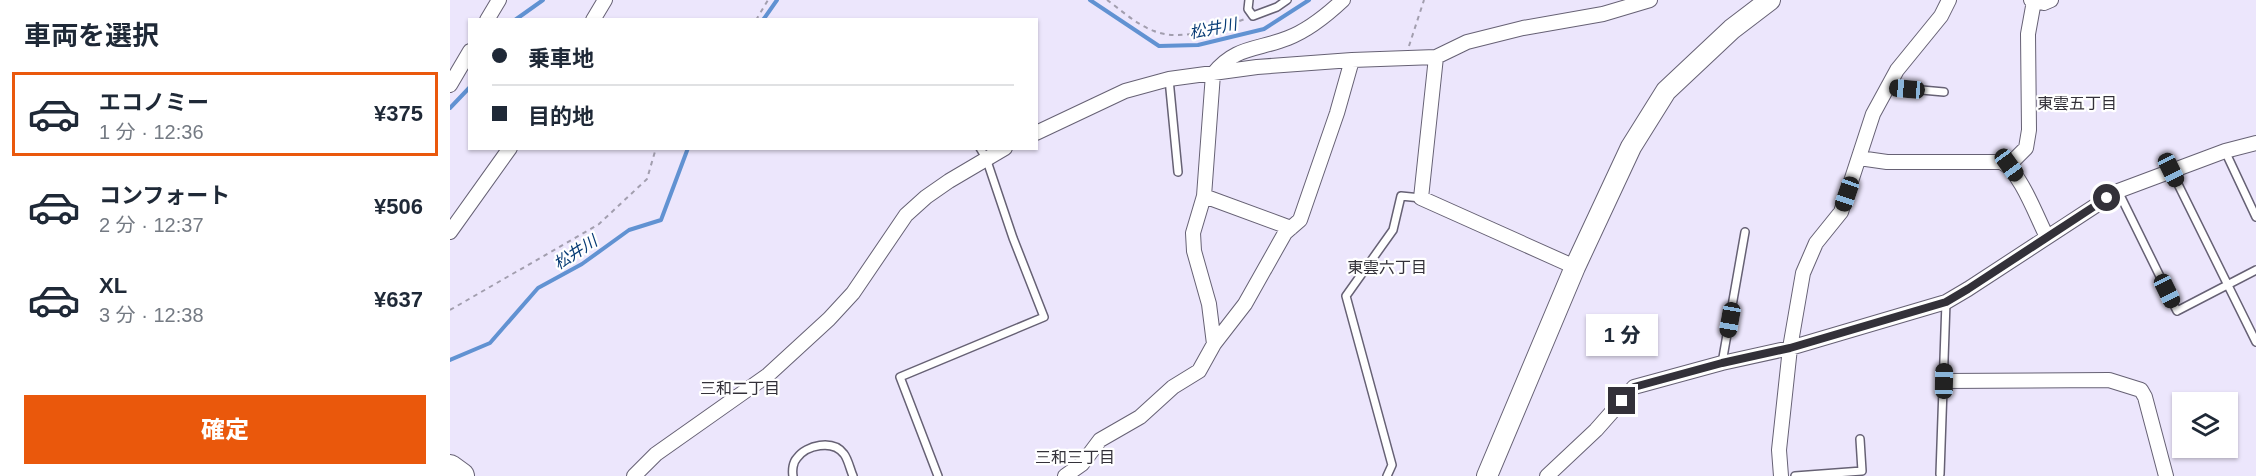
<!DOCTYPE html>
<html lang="ja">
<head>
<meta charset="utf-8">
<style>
  body { margin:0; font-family:Arial,"Noto Sans JP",sans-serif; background:#f6f6f7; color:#1f2937; height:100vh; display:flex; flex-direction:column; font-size:22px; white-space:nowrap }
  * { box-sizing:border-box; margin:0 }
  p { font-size:20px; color:#747a83 }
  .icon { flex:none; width:33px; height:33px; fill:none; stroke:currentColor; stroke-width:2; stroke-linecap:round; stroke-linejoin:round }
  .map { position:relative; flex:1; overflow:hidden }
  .sheet { display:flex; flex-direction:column; background:#fff; width:450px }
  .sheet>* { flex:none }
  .banner { position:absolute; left:18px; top:18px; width:570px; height:132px; border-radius:0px; box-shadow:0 2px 4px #0004; display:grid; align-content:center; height:132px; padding:0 24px; background:#fff }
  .tools { position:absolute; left:1722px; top:392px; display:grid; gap:12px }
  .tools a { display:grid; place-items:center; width:66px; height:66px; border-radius:0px; background:#fff; box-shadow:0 2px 4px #0004; font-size:30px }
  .end { position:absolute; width:27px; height:27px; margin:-14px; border:8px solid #333139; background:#fff; box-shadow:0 0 0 3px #fff }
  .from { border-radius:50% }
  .bubble { position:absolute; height:42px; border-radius:0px; background:#fff; box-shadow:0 2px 4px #0004; font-size:20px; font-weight:800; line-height:42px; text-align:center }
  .car { position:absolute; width:18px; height:36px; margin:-18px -9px; border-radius:8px; box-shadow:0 0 4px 2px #0007; background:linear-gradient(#222 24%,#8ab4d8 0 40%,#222 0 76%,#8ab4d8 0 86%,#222 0) }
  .banner b { display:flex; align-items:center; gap:21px; height:57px; font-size:22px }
  .banner b+b { border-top:2px solid #e0e1e3 }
  .banner i { width:15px; height:15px; background:#1f2937 }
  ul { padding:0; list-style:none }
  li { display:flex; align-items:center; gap:18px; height:84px; margin:0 12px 9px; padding:0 12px; border:3px solid transparent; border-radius:0px }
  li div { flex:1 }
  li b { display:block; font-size:22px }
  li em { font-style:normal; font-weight:800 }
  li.selected { border-color:#ea580c }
  li>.icon { width:54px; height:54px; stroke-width:1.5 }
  h2 { padding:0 24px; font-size:27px; line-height:72px }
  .primary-button { display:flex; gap:12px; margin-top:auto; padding:12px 24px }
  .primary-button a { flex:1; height:69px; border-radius:0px; background:#ea580c; color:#fff; font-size:24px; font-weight:800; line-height:69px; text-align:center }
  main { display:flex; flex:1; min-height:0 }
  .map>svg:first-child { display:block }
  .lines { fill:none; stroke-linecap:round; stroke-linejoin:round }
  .stream { stroke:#6192d2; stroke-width:4 }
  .lane-casing { stroke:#666174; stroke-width:10 }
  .street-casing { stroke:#666174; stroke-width:16 }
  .secondary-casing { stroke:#666174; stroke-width:22 }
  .highway-casing { stroke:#666174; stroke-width:28 }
  .path { stroke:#a29eae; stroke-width:2; stroke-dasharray:4.5 4.5; stroke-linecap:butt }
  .lane { stroke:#fff; stroke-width:7 }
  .street { stroke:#fff; stroke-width:14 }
  .secondary { stroke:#fff; stroke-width:20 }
  .highway { stroke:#fff; stroke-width:26 }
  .route { stroke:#333139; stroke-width:8 }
  .labels { text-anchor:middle; stroke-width:4.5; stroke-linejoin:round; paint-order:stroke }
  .water-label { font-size:16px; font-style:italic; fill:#073b75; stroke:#fff }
  .neighbourhood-label { font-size:16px; fill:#333139; stroke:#fff }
</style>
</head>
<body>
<main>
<section class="sheet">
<h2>車両を選択</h2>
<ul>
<li class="selected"><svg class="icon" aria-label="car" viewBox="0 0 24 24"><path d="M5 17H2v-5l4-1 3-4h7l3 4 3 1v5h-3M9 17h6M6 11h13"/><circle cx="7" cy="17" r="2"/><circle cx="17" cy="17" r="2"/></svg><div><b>エコノミー</b><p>1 分 · 12:36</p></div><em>¥375</em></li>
<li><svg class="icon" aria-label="car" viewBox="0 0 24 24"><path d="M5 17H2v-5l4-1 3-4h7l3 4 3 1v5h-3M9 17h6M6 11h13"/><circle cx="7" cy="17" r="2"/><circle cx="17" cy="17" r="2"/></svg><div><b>コンフォート</b><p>2 分 · 12:37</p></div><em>¥506</em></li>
<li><svg class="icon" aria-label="car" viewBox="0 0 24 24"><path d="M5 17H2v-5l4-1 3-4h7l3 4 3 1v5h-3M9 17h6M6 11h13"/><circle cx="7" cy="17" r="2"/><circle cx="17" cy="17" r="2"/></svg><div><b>XL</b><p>3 分 · 12:38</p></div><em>¥637</em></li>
</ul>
<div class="primary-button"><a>確定</a></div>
</section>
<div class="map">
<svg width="1806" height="476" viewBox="0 0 1806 476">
  <rect width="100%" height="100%" fill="#ece6fc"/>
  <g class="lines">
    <path class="stream" d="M640,0L709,46L748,45L814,29L859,0
      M65,20L93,0
      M313,20L327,0
      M0,108L20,87
      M0,360L40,343L88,288L132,264L179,230L211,220L238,148"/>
    <g class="lane-casing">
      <path id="lane" d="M799,0L798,9L803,16L827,7L837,0
        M719,79L728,172
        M1438,87L1494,92
        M1775,151L1806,217
        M1721,170L1806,342
        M1668,191L1727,311L1806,270
        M1272,363L1295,232
        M1490,474L1496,302
        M343,476C342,470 343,462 347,458C356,445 383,439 394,454C398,459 400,469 403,476
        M488,476L450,377L594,317L563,238L536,158L530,148
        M937,476L942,465L896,296L943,230L951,196L971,198
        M1345,476L1412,471L1410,439"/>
    </g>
    <g class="street-casing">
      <path id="street" d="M1581,0L1594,3L1601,0
        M37,20L49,0
        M143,20L155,0
        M986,57L971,198L1125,267
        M0,85L20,51
        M586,133L675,91L719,79L807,67L902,60L986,57L1017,42L1073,28L1153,14L1200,0
        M1409,158L1437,162H1551C1570,170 1587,218 1597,237
        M1559,165L1576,148L1579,130L1578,34L1584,1
        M754,196L841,228
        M0,232L60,148
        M764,344L759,304L744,251L743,233L754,196L763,74C785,46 808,50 838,38C859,30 877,15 893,0
        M1494,381L1659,380L1691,390L1695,397L1716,476
        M184,476L206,454L318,375L379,319L403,293L456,215L476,197L499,181L555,148
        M615,476L632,464L650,440L690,417L723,387L749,371L764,344L795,304L835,233L850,220L887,113L902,60
        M1097,476L1146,430L1184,387L1272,363L1340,348L1496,302L1518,289L1668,191L1775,151L1806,143
        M1331,476L1329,450L1340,348L1353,273L1366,243L1391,212L1423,114L1447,70L1491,16L1499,0"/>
    </g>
    <g class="secondary-casing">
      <path id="secondary" d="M1037,476L1125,267L1181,147L1216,91L1282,29L1320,0"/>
    </g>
    <g class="highway-casing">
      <path id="highway" d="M0,468L11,476"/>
    </g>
    <path class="path" d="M657,0C671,10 687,25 704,31C730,42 769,28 795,19
      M306,20L318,0
      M959,46L974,0
      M0,310L149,224L197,179L206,148"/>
    <use href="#lane" class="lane"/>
    <use href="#street" class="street"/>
    <use href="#secondary" class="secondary"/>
    <use href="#highway" class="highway"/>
  </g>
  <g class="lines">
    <path class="route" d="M1172,401L1184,387L1272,363L1340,348L1496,302L1518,289L1657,198"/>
  </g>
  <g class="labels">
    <g class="water-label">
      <text transform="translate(763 28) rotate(-11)" y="6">松井川</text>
      <text transform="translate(125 252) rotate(-33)" y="6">松井川</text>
    </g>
    <g class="neighbourhood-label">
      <text x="1627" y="109">東雲五丁目</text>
      <text x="937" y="273">東雲六丁目</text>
      <text x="290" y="394">三和二丁目</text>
      <text x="625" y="463">三和三丁目</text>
    </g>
  </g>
</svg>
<div class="tools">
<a><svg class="icon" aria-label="layers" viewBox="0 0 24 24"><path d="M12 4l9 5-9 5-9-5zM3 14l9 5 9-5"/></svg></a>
</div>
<i class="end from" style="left:1657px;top:198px"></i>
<i class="end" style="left:1172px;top:401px"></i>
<div class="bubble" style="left:1136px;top:314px;width:72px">1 分</div>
<i class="car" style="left:1457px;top:89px;rotate:275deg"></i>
<i class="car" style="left:1559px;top:165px;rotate:144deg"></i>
<i class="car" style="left:1721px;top:170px;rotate:154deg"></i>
<i class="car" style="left:1397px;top:194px;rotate:199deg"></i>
<i class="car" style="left:1717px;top:291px;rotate:154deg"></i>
<i class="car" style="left:1280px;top:320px;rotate:190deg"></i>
<i class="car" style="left:1494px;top:381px;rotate:1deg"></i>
<div class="banner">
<b><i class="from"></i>乗車地</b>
<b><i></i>目的地</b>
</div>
</div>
</main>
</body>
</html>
